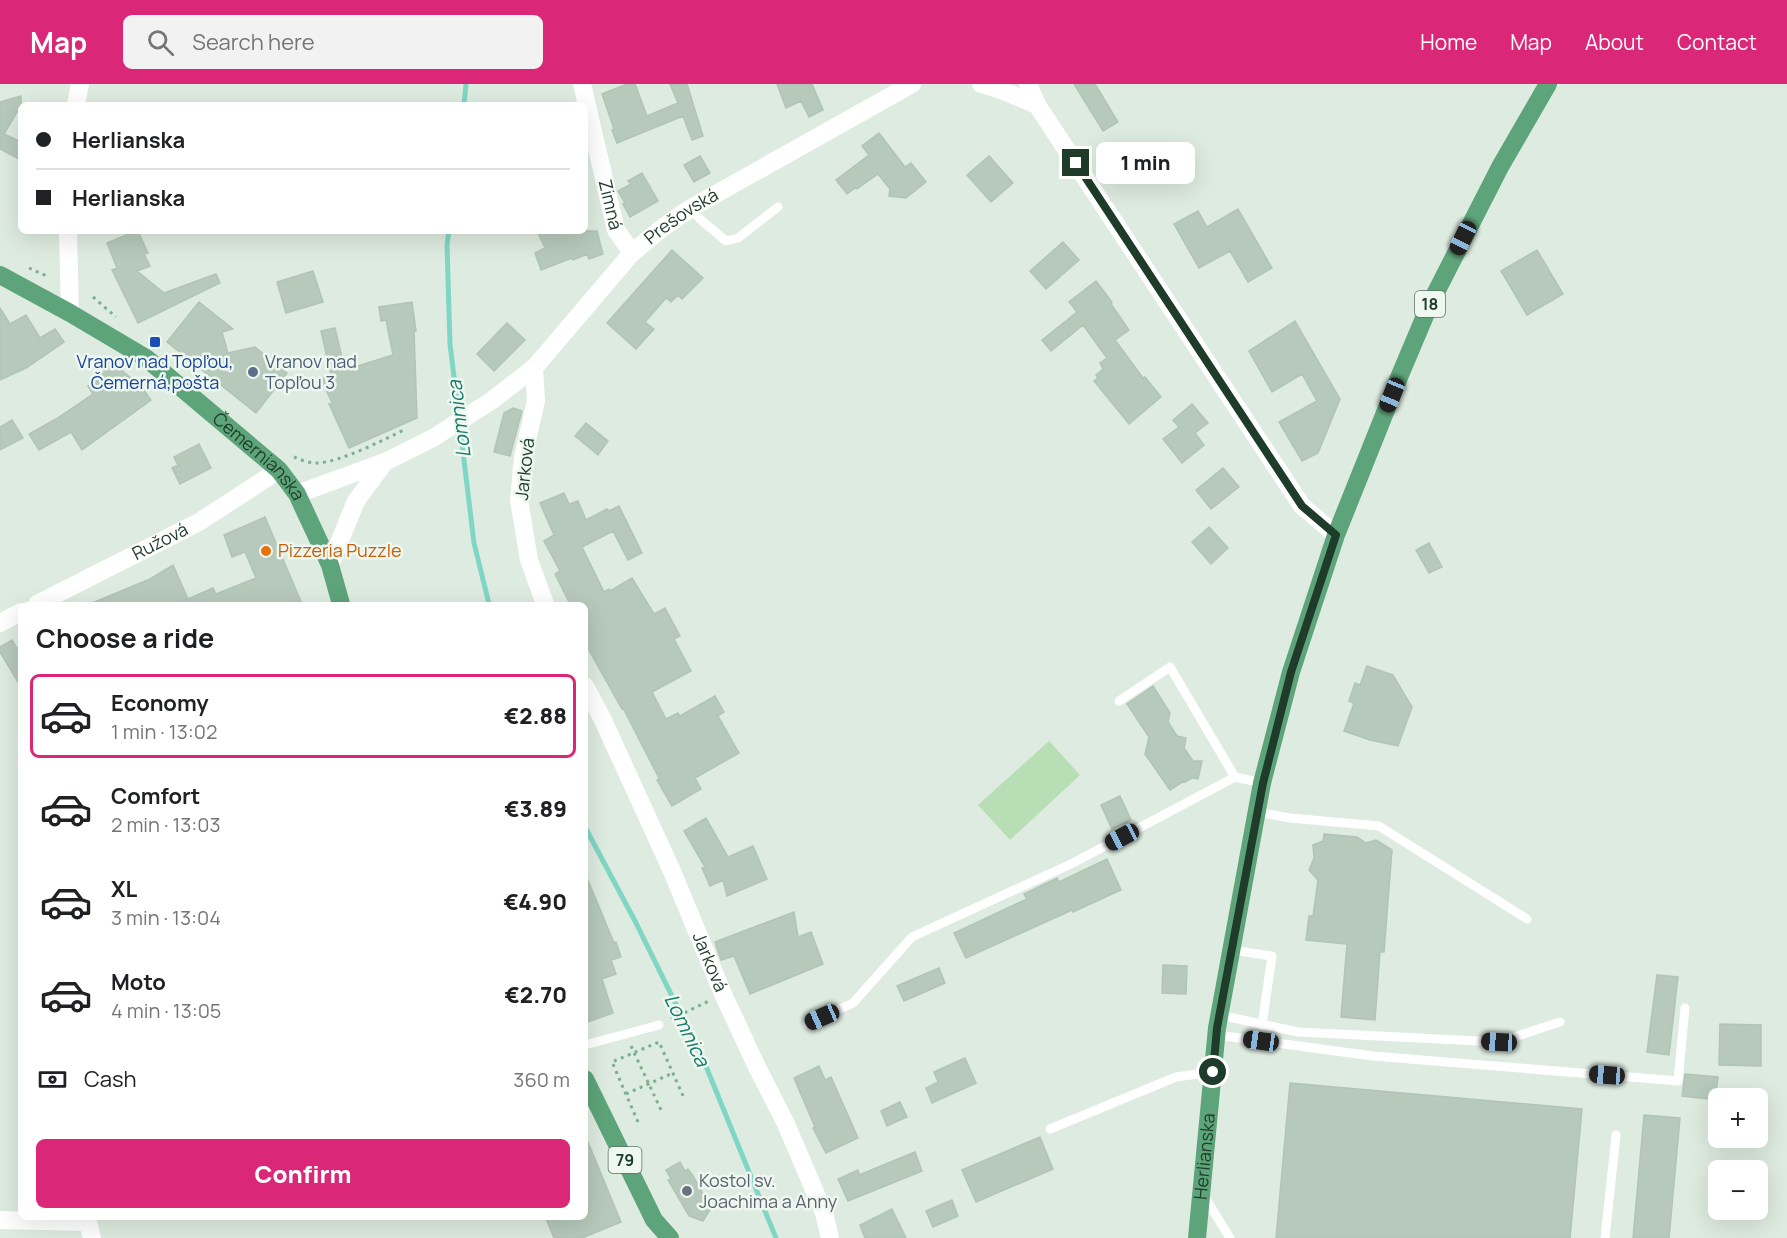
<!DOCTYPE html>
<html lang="en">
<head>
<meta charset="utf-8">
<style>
  body { margin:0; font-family:Manrope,sans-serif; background:#f2f2f2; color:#202124; height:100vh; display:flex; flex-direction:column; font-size:22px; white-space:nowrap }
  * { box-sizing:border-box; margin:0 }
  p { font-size:20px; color:#757577 }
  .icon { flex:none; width:33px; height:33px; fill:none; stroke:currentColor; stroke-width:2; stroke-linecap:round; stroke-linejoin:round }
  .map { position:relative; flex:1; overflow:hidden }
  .side { position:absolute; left:18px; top:518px; width:570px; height:618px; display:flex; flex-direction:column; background:#fff; border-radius:9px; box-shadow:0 6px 24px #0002 }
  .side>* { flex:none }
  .banner { position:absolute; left:18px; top:18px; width:570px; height:132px; border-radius:9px; box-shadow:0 6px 24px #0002; display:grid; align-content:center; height:132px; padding:0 18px; background:#fff }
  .fabs { position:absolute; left:1708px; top:1004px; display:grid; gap:12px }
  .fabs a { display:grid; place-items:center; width:60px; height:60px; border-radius:9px; background:#fff; box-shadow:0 6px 24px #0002; font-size:30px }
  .end { position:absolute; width:27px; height:27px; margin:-14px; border:8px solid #1e3c29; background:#fff; box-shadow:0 0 0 3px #fff }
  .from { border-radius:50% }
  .bubble { position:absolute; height:42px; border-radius:9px; background:#fff; box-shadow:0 6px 24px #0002; font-size:20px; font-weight:800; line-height:42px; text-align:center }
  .car { position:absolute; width:18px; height:36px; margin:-18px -9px; border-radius:8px; box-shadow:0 0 4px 2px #0007; background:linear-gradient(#222 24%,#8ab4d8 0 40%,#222 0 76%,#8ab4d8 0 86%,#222 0) }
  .banner b { display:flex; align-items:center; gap:21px; height:57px; font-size:22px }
  .banner b+b { border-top:2px solid #e0e0e0 }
  .banner i { width:15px; height:15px; background:#202124 }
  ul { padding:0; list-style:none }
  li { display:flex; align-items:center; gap:18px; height:84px; margin:0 12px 9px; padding:0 6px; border:3px solid transparent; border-radius:9px }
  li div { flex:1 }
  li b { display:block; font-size:22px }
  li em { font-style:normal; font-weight:800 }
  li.current { border-color:#db2777 }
  li>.icon { width:54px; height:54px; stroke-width:1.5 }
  h2 { padding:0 18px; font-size:27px; line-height:72px }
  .pay { display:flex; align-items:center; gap:15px; height:66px; padding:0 18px; font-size:22px }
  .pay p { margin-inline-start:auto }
  .action { display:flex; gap:12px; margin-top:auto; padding:12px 18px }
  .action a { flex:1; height:69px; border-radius:9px; background:#db2777; color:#fff; font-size:24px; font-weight:800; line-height:69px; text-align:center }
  header { display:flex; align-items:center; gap:36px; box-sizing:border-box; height:84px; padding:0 30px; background:#db2777; color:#fff }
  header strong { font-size:28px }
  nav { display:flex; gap:33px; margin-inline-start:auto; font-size:21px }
  .search { width:420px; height:54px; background:#f2f2f2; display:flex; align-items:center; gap:15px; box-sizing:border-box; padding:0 21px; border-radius:9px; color:#757577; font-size:22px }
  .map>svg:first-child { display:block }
  .green { fill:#b7deb4 }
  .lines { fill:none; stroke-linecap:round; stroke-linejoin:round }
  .stream { stroke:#80d6c5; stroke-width:5 }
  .building { fill:#b6c9bb; stroke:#b0c5b5; stroke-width:1.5 }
  .path { stroke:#7bb18e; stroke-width:3; stroke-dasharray:3 4.5; stroke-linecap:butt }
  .lane { stroke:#fff; stroke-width:9 }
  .street { stroke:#fff; stroke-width:18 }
  .secondary { stroke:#fff; stroke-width:18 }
  .primary { stroke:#5ea47a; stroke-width:18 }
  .route { stroke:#1e3c29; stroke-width:8 }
  .transit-dot { fill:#1a4fb4; stroke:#eef7f0; stroke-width:2 }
  .service-dot { fill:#5c6f8a; stroke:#eef7f0; stroke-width:2 }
  .food-dot { fill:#e8710a; stroke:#eef7f0; stroke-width:2 }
  .worship-dot { fill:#6b7280; stroke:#eef7f0; stroke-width:2 }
  .labels { text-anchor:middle; stroke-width:5; stroke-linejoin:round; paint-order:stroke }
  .shield { fill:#eef7f0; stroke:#5c7465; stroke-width:1.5 }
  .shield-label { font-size:16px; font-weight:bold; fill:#1e3c29 }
  .street-label { font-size:18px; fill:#1e3c29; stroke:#eef7f0 }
  .transit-label { font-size:18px; fill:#164399; stroke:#eef7f0 }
  .service-label { font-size:18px; fill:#4e5e75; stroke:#eef7f0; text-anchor:start }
  .food-label { font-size:18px; fill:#c56008; stroke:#eef7f0; text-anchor:start }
  .worship-label { font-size:18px; fill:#5b616d; stroke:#eef7f0; text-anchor:start }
  .water-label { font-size:20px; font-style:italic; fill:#147c69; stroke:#eef7f0 }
</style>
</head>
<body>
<header>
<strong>Map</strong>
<div class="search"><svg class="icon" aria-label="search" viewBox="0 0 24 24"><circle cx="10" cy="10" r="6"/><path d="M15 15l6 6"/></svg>Search here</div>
<nav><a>Home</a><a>Map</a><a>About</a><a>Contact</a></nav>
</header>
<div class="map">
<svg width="1787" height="1154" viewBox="0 0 1787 1154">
  <rect width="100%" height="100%" fill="#deebe0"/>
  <path class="green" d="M1049,657L1080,691L1010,756L978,721Z"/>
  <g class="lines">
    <path class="stream" d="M464,21L466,0
      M449,147L447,161L450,260L459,334
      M460,343L474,459L489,520
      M585,743L635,837L703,975L776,1154"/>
  </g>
  <path class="building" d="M627,0H635L647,32L678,19L670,0H687L703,52L692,56L683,32L617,59L612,46L614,45L602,10Z
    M777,0H812L823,26L809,33L801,17L786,24Z
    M1074,0H1095L1118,38L1103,47Z
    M21,12V27L17,28L4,50L21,58V76L0,65V18Z
    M879,49L905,83L911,79L926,98L906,114L889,112L890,105L878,90L857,105L855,104L847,110L836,96L869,71L862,62Z
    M700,72L710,89L694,98L684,81Z
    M989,72L1013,99L991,118L967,91Z
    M642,89L658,117L630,133L623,120L625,119L618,107L631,100L628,97Z
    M1238,125L1272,184L1248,198L1230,167L1199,184L1174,140L1198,127L1207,143Z
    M136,147H138L148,169L144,170L150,182L137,187L164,209L216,190L220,199L138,239L112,186L117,184L107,159Z
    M537,147H597L603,170L589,175L587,170L573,176L572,174L541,186L535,169L545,164Z
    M1063,158L1079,176L1046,205L1030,187Z
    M672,166L703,194L682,215L678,211L671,218L666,214L645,238L654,245L636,265L607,239Z
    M1537,166L1563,210L1527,231L1501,187Z
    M313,187L323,218L286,229L277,198Z
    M1096,197L1112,218L1111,220L1129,246L1115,256L1143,294L1145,293L1161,313L1129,340L1094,297L1098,294L1096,291L1103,285L1100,279L1107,274L1083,241L1051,267L1042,256L1077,228L1069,218Z
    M199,218L233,245L222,248L228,269L255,263L287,289L256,329L167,258Z
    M412,218L416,247H414L417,334L349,364L329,320L332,319L321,295L331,291L321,247L335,244L345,286L393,271L386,236L381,237L379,223Z
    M0,224L10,240L26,231L40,254L55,245L64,258L26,284L0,296Z
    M1295,237L1340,315L1318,369L1302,377L1279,338L1317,317L1302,290L1272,308L1249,267Z
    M507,239L525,256L494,287L477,270Z
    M111,278L141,302L151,316L82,366L71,348L39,366L29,350L56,335L93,310L88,302L102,294L98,287Z
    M1192,320L1208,339L1195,349L1204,361L1182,379L1163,355L1179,343L1173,336Z
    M513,324L522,327L510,372L494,368L504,329Z
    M12,336L23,354L0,366V343Z
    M586,339L608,357L598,371L575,352Z
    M199,360L211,384L180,400L172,384L178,381L174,373Z
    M1223,384L1239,403L1211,425L1196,406Z
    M564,409L569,420L578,417L586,436L607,425L609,427L619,422L642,469L628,476L613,447L582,463L604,508L609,505L610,507L632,494L654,530L665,524L680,552L674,555L691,587L652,608L666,635L678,629L680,632L715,612L724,628L718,632L739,669L695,694L701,705L672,722L657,696L659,694L623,624L622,625L585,559V520H570L555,490L560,487L544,457L554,451L540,419Z
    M265,433L302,520H90L150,495L173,481L188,515L213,504L216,510L256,494L245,468L232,473L224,451Z
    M1209,443L1228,464L1211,480L1192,458Z
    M1429,459L1442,483L1429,489L1416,466Z
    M12,556L21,571V603L0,568V563Z
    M1367,582L1393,591L1412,623L1398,662L1370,656L1344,647L1354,619L1349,617L1355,599L1360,601Z
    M1153,602L1170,629L1168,638L1177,652L1186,654L1184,664L1193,677H1202L1198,695L1192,694L1185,698L1184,697L1170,706L1145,670L1149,653L1127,620Z
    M1120,712L1131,736L1112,745L1101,721Z
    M706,734L728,773L753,762L767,795L727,812L723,796L710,802L702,784L705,783L684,747Z
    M1324,750L1357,753L1366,759L1376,756L1392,766L1384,868H1380L1375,936L1341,933L1347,860L1306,856L1309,832H1313L1318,796L1309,786L1314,774L1313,761L1323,757Z
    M1107,775L1121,806L1073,828L1072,826L966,874L954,849L1027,815L1024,810L1057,794L1059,798Z
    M585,789L614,859L616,858L621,873L611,876L616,890L602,895L613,929L585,939Z
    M794,828L798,853L811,848L823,880L750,910L734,872L721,876L715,858Z
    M1163,881L1187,882L1186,910L1162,909Z
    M939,884L945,899L904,917L897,902Z
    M1657,891L1678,893L1669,971L1647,968Z
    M1720,940L1761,941V982L1719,981Z
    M965,974L976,999L932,1019L926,1004L938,998L934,988Z
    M819,982L825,996L831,993L858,1054L826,1069L813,1044L815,1043L794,994Z
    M1685,990L1718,993L1716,1009H1708V1015L1682,1012Z
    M1290,999L1582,1025L1570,1154H1276Z
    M900,1018L907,1033L887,1042L881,1027Z
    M1644,1031L1680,1034L1669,1154H1633Z
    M585,1051L621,1138L582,1154H554L545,1132H585Z
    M1040,1053L1053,1085L976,1118L962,1086Z
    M915,1068L922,1087L848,1117L838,1095L858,1086L859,1091Z
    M680,1078L685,1087L688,1085L693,1092L711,1124L703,1137L689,1132L668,1096L671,1095L666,1086Z
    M952,1116L958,1132L933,1143L926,1127Z
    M892,1125L906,1154H865L860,1141Z"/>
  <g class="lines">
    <path class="path" d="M29,184L49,193
      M93,213L116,233
      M294,373C301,376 309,379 317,379C341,378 383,356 406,345
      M671,935L709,917
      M631,962L662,1028
      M626,1010L673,989
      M638,1038L612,978L659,958L684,1014"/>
    <path class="lane" d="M691,124L700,135L726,157L738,154L778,123
      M1119,617L1170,583L1235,693
      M1257,728L1290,734L1379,742L1527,835
      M1232,866L1272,872L1262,941
      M1220,931L1298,948L1499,958L1560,938
      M807,940L853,919L912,853L1073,779L1235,693L1262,699
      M1217,951L1373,972L1678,997L1685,924
      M585,961L659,941
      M1050,1045L1176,993L1213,988
      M1203,1110L1230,1154
      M1605,1154L1616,1051"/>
    <g class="street">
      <path id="s1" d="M582,0L616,146L632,169"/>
      <path d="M981,0L1001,6L1037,21"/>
      <path d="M1028,0L1037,21L1302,422L1336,451"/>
      <path d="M76,21L80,0"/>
      <path d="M68,147L70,229"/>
      <path d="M534,284L536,317L523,373L519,416L529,476L545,520"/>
      <path id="s2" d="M37,520L199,438L279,386"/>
      <path d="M0,539L21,528"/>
      <path id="s3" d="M585,602L602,634L671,785L723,910L757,983L786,1040L824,1129L830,1154"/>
      <path d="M0,1136L88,1138L92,1154"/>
    </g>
    <g class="secondary">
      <path id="s4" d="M297,410L385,378L433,354L491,317L534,284L632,169L662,144L691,124L912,0"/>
      <path d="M330,481L356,417L385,378"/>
    </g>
    <g class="primary">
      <path id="s5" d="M0,191L70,229L146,274L279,386L297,410L330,481L341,520"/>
      <path d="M585,995L654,1136L670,1154"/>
      <path id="s6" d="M1197,1154L1217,944L1262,699L1291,588L1336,451L1400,291L1430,220L1500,83L1548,0"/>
    </g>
  </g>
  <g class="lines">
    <path class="route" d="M1076,79L1302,422L1336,451L1291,588L1263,699L1217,944L1213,988"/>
  </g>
  <rect class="transit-dot" x="149" y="252" width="12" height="12" rx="3"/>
  <circle class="service-dot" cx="253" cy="288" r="6"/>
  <circle class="food-dot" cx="266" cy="467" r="6"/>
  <circle class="worship-dot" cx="687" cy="1107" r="6"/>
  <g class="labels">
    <g class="shield">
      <rect x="1415" y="207" width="30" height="26" rx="4.5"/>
      <rect x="608.5" y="1063" width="33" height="26" rx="4.5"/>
    </g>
    <g class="shield-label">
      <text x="1430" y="226">18</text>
      <text x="625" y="1082">79</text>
    </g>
    <g class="street-label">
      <text dy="6" stroke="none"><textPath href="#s1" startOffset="124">Zimná</textPath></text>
      <text dy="6" stroke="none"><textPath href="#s4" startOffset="483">Prešovská</textPath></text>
      <text dy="6" stroke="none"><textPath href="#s5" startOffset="318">Čemernianska</textPath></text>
      <text transform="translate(525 385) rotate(-84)" y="6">Jarková</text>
      <text dy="6" stroke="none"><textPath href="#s2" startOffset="138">Ružová</textPath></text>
      <text dy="6" stroke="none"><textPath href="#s3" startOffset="303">Jarková</textPath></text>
      <text dy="6" stroke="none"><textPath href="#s6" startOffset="82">Herlianska</textPath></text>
    </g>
    <g class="transit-label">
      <text x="155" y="284">Vranov nad Topľou,<tspan x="155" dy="21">Čemerná,pošta</tspan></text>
    </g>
    <g class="service-label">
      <text x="265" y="284">Vranov nad<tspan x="265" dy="21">Topľou 3</tspan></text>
    </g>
    <g class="food-label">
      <text x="278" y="473">Pizzeria Puzzle</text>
    </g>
    <g class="worship-label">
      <text x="699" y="1103">Kostol sv.<tspan x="699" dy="21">Joachima a Anny</tspan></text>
    </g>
    <g class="water-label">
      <text transform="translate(459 335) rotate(-97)" y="7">Lomnica</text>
      <text transform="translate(687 946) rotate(64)" y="7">Lomnica</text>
    </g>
  </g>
</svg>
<div class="fabs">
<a>+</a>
<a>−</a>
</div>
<i class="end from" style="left:1213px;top:988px"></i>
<i class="end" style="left:1076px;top:79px"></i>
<div class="bubble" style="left:1096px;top:58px;width:99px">1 min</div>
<i class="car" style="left:1463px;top:154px;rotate:206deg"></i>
<i class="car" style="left:1392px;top:311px;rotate:202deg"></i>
<i class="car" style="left:1122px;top:753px;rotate:242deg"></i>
<i class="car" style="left:822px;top:933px;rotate:246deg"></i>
<i class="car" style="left:1261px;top:957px;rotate:278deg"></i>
<i class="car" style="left:1499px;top:958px;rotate:273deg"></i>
<i class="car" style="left:1607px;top:991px;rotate:274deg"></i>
<div class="banner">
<b><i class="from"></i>Herlianska</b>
<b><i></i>Herlianska</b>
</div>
<section class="side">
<h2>Choose a ride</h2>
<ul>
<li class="current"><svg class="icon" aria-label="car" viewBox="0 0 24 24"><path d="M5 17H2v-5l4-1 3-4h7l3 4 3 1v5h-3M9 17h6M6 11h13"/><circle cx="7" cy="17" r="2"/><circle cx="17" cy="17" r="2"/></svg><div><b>Economy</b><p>1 min · 13:02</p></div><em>€2.88</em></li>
<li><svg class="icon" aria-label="car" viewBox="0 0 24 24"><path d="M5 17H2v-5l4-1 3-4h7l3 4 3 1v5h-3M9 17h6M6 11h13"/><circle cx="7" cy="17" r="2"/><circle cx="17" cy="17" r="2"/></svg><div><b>Comfort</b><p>2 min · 13:03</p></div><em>€3.89</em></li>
<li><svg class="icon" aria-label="car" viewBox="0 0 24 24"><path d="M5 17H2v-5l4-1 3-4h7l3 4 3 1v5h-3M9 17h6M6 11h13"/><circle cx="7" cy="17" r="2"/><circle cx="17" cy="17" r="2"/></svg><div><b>XL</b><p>3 min · 13:04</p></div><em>€4.90</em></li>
<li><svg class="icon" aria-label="car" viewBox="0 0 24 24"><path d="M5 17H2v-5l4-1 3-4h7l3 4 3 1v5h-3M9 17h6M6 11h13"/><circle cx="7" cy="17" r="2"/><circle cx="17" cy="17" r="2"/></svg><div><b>Moto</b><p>4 min · 13:05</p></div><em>€2.70</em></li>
</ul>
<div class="pay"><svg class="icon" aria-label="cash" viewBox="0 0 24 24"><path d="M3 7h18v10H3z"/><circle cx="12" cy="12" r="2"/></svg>Cash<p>360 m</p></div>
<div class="action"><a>Confirm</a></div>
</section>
</div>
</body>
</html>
